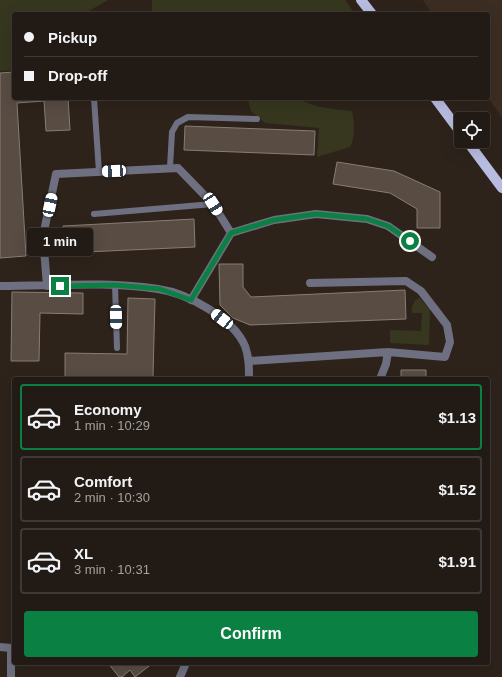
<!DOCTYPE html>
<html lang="en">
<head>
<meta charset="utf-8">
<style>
  body { margin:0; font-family:Helvetica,sans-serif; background:#2e2722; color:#f1f3f6; height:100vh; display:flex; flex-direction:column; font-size:15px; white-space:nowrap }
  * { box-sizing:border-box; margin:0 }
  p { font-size:13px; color:#a2a1a0 }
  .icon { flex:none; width:22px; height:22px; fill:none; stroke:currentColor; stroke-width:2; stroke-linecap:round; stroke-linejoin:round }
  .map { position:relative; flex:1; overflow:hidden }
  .sheet { position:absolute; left:12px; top:377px; width:478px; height:288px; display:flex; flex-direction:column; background:#221a14; border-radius:4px; box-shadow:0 4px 16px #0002,0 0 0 1px #3f3834 }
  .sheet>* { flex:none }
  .banner { position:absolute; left:12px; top:12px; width:478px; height:88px; border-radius:4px; box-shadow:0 4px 16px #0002,0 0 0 1px #3f3834; display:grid; align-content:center; height:88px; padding:0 12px; background:#221a14 }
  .buttons { position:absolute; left:454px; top:112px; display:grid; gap:8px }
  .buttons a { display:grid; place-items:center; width:36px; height:36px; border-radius:4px; background:#221a14; box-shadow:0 4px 16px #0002,0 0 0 1px #3f3834; font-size:20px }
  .end { position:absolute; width:18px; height:18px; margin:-9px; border:5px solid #0b8043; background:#fff; box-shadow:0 0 0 2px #fff }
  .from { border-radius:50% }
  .bubble { position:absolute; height:28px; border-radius:4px; background:#221a14; box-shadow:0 4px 16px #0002,0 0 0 1px #3f3834; font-size:13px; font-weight:700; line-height:28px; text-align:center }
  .car { position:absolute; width:12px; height:24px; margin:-12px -6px; border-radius:5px; box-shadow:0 0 3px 1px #0007; background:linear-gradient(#fff 24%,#345 0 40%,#fff 0 76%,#345 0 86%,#fff 0) }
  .banner b { display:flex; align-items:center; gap:14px; height:38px; font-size:15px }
  .banner b+b { border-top:1px solid #3f3834 }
  .banner i { width:10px; height:10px; background:#f1f3f6 }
  ul { padding:7px 0 0; list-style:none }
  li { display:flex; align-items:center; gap:12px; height:66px; margin:0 8px 6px; padding:0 4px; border:2px solid #3f3834; border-radius:4px }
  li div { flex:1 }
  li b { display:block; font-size:15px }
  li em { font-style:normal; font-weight:700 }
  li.on { border-color:#0b8043 }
  li>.icon { width:36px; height:36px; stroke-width:1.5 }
  .button { display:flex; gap:8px; margin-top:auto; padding:8px 12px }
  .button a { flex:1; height:46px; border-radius:4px; background:#0b8043; color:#fff; font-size:16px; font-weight:700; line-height:46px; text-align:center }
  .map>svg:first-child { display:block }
  .industrial { fill:#3c2d22 }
  .green { fill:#36371e }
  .building { fill:#584c43; stroke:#897d73 }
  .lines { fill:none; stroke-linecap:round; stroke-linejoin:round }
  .service { stroke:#6e7081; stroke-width:6 }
  .minor { stroke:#6e7081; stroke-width:8 }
  .primary { stroke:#b8bce0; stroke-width:10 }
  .route { stroke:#0b8043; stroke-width:5 }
</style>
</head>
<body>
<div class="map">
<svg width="502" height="677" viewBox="0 0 502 677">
  <rect width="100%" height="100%" fill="#2d231b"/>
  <path class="industrial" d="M423,0H502V118L488,97V14H432Z"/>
  <path class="green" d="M0,0H108L84,14H14V70L0,71Z
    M152,0H345L355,14H152Z
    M201,98H297C315,108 332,109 352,111C354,123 356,135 350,147L317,157L319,128L265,123L251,111L248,100Z
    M420,298L430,310L429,345L390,343V330L421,331L422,313H412V307L415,300Z"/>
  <path class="building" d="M14,72V98H68L70,130L46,131L44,101L17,103L26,256L0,258V73Z
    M185,126L315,131L314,155L184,150Z
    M337,162L394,171L440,192V228H417V209L390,193L333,184Z
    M194,219L195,247L64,253L63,226Z
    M219,264H243V287L251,297L405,290L406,319L250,325L233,318L220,305Z
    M12,292L83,293V314L40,313L39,361H11Z
    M128,298L155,299L153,376L151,379H65V353L127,354Z
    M401,370H426V379H401Z
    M108,663H153L135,677L130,670L122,677H119Z"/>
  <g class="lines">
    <path class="service" d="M94,98L99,172
      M170,167L172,132L177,123L188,117L257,119
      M94,214L213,204
      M115,285L117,348"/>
    <path class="minor" d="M0,286C52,286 107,281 158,289C187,293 233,318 245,346C249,357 249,367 249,379
      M47,286L43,236L56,174L178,168L213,204L231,233
      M191,300L231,233L274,220L316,214L367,219L388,226L432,257
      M249,361L388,352L445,357L450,342L447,325L421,291L406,281L310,283
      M380,379L386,364L388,352
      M0,647L11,648V677
      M180,677L186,663"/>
    <path class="primary" d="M361,0L372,14
      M435,98L461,133
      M467,141L502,188"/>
  </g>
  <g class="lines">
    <path class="route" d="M60,286L115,285L160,289L191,300L231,233L274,220L316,214L367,219L388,226L410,241"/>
  </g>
</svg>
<div class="buttons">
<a><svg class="icon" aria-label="locate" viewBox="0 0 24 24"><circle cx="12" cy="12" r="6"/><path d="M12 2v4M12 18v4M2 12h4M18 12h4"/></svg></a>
</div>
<i class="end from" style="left:410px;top:241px"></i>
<i class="end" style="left:60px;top:286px"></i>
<div class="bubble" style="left:27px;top:228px;width:66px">1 min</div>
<i class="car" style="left:114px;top:171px;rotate:267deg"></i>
<i class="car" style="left:213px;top:204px;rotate:147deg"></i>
<i class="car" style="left:50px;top:205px;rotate:12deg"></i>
<i class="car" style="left:116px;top:317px;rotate:179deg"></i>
<i class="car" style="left:222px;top:319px;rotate:308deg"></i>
<div class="banner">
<b><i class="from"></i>Pickup</b>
<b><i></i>Drop-off</b>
</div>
<section class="sheet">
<ul>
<li class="on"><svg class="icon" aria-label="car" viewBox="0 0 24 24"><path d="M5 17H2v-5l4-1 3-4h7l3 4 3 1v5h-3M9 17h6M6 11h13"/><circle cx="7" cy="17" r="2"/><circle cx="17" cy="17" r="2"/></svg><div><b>Economy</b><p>1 min · 10:29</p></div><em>$1.13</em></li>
<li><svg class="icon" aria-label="car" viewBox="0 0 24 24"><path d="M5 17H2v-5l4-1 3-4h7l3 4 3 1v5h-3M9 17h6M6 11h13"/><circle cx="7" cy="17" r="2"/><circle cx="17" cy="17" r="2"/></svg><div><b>Comfort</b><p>2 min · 10:30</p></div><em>$1.52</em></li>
<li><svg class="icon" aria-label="car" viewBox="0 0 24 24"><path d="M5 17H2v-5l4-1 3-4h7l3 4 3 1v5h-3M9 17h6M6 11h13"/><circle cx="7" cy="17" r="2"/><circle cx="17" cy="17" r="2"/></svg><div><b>XL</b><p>3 min · 10:31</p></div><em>$1.91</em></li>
</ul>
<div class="button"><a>Confirm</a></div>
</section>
</div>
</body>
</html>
